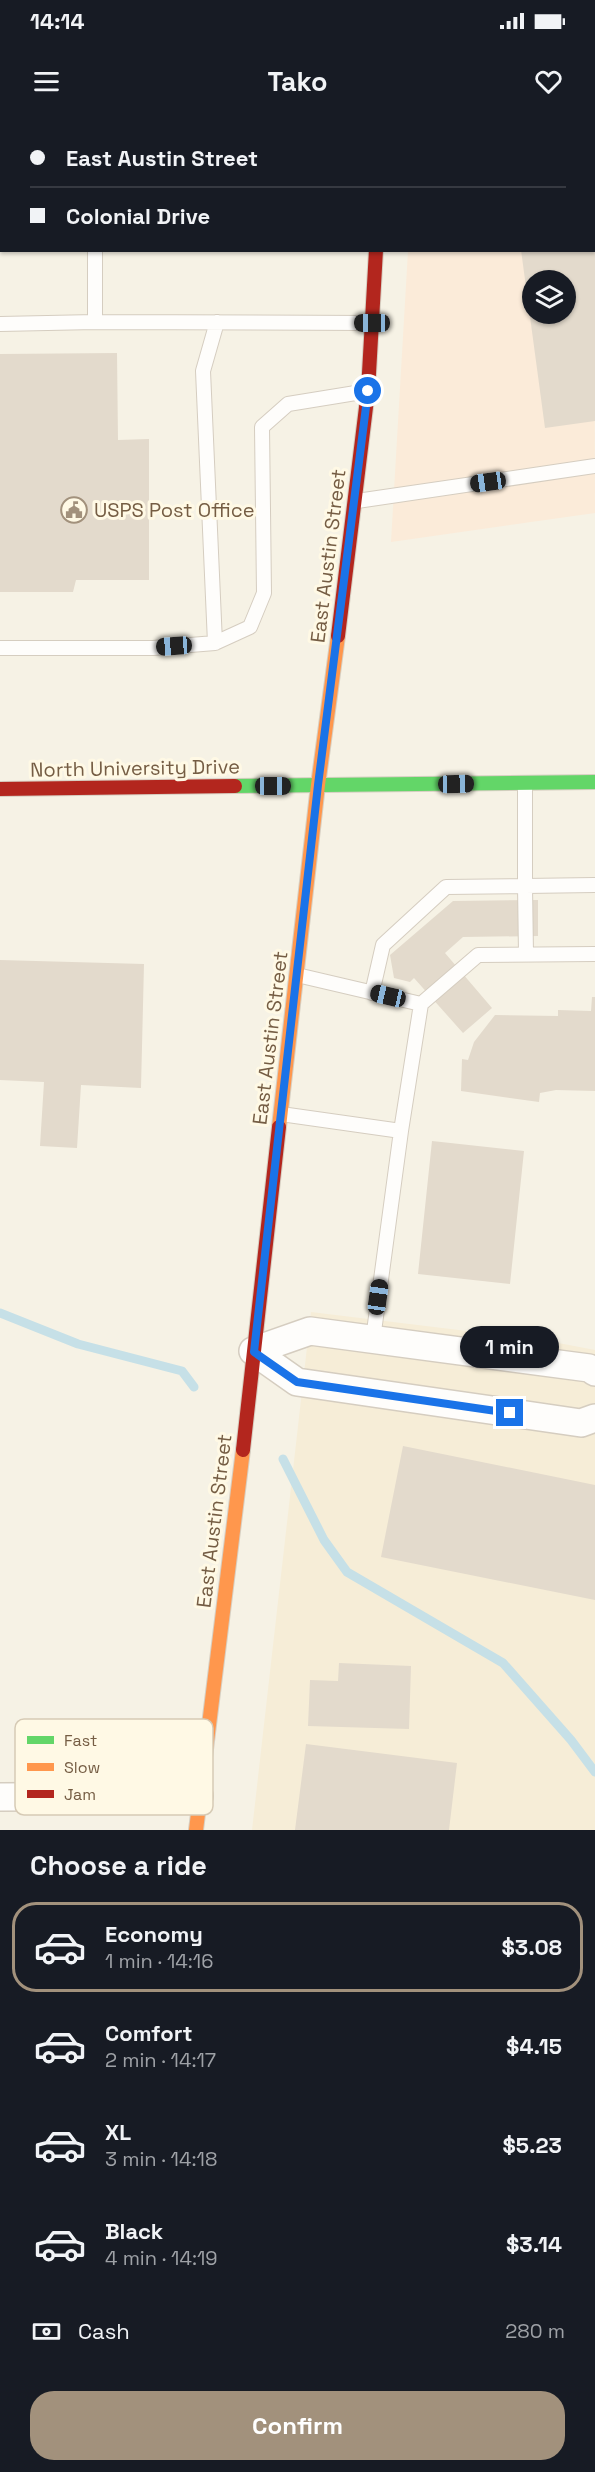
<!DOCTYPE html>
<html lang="en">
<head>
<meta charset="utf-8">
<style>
  body { margin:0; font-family:"Space Grotesk",sans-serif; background:#242831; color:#f1f3f6; height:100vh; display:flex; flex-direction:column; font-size:22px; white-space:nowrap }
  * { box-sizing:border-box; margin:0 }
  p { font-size:20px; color:#9ea1a6 }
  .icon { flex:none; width:33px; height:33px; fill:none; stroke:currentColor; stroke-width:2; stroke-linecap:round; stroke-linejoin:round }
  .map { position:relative; height:1710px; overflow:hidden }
  .drawer { display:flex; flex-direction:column; background:#171b24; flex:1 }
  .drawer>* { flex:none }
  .banner { position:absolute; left:0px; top:0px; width:596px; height:132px; box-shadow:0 2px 4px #0004; display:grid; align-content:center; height:132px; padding:0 30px; background:#171b24 }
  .controls { position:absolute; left:522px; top:150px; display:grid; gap:12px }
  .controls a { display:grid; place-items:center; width:54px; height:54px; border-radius:50%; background:#171b24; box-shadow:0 2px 4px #0004; font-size:30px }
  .end { position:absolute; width:27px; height:27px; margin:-14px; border:8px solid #1a73e8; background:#fff; box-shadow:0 0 0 3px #fff }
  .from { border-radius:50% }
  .bubble { position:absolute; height:42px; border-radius:21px; background:#171b24; box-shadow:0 2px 4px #0004; font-size:20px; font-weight:700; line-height:42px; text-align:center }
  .car { position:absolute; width:18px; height:36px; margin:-18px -9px; border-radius:8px; box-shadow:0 0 4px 2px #0007; background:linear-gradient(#222 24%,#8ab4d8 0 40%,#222 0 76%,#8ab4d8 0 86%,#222 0) }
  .banner b { display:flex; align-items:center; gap:21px; height:57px; font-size:22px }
  .banner b+b { border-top:2px solid #363941 }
  .banner i { width:15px; height:15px; background:#f1f3f6 }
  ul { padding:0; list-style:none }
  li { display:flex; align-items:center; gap:18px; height:90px; margin:0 12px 9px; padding:0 18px; border:3px solid transparent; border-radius:24px }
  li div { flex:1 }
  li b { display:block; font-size:22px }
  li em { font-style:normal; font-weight:700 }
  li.selected { border-color:#a2917c }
  li>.icon { width:54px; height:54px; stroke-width:1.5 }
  h2 { padding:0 30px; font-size:27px; line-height:72px }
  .pay { display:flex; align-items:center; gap:15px; height:66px; padding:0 30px; font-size:22px }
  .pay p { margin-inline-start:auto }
  .primary-button { display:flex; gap:12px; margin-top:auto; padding:12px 30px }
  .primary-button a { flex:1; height:69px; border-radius:24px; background:#a2917c; color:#fff; font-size:24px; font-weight:700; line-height:69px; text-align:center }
  .status { display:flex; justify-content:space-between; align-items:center; height:42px; padding:0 30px; background:#171b24; direction:ltr }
  .status svg { height:16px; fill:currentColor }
  header { display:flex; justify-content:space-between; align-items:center; height:78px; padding:0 30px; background:#171b24; font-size:27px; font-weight:700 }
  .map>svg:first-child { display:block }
  .residential { fill:#f6edd7 }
  .commercial { fill:#fbebd9; fill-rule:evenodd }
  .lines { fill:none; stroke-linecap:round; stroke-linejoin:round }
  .stream { stroke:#c6e0e7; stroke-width:9 }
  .building { fill:#e3dacc; fill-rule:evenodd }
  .lane-casing { stroke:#d5cdc0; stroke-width:16 }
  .street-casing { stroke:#d5cdc0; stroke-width:30 }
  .fast-casing { stroke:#d7cfc2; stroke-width:16 }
  .slow-casing { stroke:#d7cfc2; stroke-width:16 }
  .jam-casing { stroke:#d7cfc2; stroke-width:16 }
  .lane { stroke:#fefdfb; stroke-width:14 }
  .street { stroke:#fefdfb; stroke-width:27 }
  .fast { stroke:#63d668; stroke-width:14 }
  .slow { stroke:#ff974d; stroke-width:14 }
  .jam { stroke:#b3261e; stroke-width:14 }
  .route { stroke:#1a73e8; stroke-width:8 }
  .labels { text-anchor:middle; stroke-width:6; stroke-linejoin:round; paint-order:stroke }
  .poi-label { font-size:20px; fill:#755d44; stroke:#fff9e5; text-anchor:start }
  .street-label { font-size:20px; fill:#755d44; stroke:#fff9e5 }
  .key { fill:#fff9e5; stroke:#d6cab5; stroke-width:1.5 }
  .key-label { font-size:16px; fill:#755d44 }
</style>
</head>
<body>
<div class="status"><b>14:14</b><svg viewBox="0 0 49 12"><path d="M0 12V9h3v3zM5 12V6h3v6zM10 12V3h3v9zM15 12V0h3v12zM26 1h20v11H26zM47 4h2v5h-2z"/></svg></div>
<header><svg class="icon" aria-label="menu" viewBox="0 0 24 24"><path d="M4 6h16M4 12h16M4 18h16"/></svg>Tako<svg class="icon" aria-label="heart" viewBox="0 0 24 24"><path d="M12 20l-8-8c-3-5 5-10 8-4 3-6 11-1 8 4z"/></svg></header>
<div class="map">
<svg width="595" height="1710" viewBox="0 0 595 1710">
  <rect width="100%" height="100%" fill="#f6f2e5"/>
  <path class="residential" d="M311,1192L548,1221L595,1230V1710H252Z"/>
  <path class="commercial" d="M594,36L595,393L391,422L408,131L594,130ZM532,160H566V194H532Z"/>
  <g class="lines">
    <path class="stream" d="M0,1193L78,1224L182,1251L194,1267
      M283,1339L324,1420L347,1452L503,1543L571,1620L595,1652"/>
  </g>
  <path class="building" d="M521,130H595V301L545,308ZM532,160H566V194H532Z
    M117,233L118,320L149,319V460H76L73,472H0V234Z
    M538,780V816L463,817L445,833L492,888L463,913L414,858L410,862L394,858L390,835L453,781Z
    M0,840L144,844L141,968L81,965L77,1028L40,1026L44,962L0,960Z
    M592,877H595V971L556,970L540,973L539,982L461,971L462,939L468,940L474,922L495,895L558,896V890L591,891Z
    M432,1021L524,1031L510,1164L418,1154Z
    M403,1326L595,1365V1480L381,1437Z
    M339,1543L411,1546L409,1609L308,1606L310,1560L338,1561Z
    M306,1624L457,1643L449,1710H295Z"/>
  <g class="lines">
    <g class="lane-casing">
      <path id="lane" d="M0,48H2
        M95,202L371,203
        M0,204L95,202V130
        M357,381L595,346
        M215,523L250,507L264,473L262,307L288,284L368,271
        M0,528H153L215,523L203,251L217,202
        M525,663V766L595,765
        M297,855L421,884L401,1011L373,1219
        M372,873L383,825L446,767L525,766L526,834
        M421,884L478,835L595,834
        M281,994L401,1011"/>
    </g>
    <g class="street-casing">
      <path id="street" d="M253,1231L297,1262L581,1303L595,1298
        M253,1231L310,1211L589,1248L595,1252
        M0,1677L199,1676"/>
    </g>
    <g class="fast-casing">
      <path id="fast" d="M377,0V2
        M235,666L595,662"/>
    </g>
    <g class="slow-casing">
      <path id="slow" d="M279,1007L318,665L338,516
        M196,1710L243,1330"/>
    </g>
    <g class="jam-casing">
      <path id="jam" d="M338,516L368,271L376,130
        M0,669L235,666
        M243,1330L279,1007"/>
    </g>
    <use href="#lane" class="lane"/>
    <use href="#street" class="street"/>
    <use href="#fast" class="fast"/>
    <use href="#slow" class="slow"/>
    <use href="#jam" class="jam"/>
  </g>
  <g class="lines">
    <path class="route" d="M368,271L318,665L254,1232L297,1262L510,1293"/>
  </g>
  <defs>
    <g id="civic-ring" transform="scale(1.35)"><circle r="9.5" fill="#fff9e5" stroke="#a2917c" stroke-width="1.5"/><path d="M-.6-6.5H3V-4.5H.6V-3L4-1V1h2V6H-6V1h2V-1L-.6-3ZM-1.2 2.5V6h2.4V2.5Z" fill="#a2917c"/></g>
  </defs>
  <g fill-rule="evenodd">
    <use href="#civic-ring" x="74" y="390"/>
  </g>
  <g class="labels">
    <g class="poi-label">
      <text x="94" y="397">USPS Post Office</text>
    </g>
    <g class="street-label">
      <text transform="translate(328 436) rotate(-83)" y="7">East Austin Street</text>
      <text transform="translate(135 648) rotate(-1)" y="7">North University Drive</text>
      <text transform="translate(270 918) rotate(-83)" y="7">East Austin Street</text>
      <text transform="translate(214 1401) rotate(-83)" y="7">East Austin Street</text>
    </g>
  </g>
  <rect x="15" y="1599" width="198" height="96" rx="9" class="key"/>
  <rect x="27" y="1616" width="27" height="8" fill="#63d668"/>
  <rect x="27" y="1643" width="27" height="8" fill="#ff974d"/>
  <rect x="27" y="1670" width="27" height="8" fill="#b3261e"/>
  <g class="key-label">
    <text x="64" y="1626">Fast</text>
    <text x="64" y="1653">Slow</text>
    <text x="64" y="1680">Jam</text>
  </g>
</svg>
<div class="controls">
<a><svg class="icon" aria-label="layers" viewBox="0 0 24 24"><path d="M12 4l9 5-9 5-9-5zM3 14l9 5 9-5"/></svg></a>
</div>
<i class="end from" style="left:368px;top:271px"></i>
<i class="end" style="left:510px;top:1293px"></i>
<div class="bubble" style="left:460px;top:1206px;width:99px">1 min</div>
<i class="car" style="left:372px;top:203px;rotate:270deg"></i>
<i class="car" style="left:488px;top:362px;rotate:262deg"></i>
<i class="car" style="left:174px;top:526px;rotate:266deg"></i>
<i class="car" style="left:456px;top:664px;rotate:89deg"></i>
<i class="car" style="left:273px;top:666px;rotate:90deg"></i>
<i class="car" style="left:388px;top:876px;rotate:283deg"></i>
<i class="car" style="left:378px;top:1177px;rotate:8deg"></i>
<div class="banner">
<b><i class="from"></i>East Austin Street</b>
<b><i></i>Colonial Drive</b>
</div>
</div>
<section class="drawer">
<h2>Choose a ride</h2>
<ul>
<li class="selected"><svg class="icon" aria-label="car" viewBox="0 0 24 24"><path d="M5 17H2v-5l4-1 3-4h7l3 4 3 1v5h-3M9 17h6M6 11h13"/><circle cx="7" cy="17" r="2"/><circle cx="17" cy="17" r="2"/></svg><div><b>Economy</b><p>1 min · 14:16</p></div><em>$3.08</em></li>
<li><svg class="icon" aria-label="car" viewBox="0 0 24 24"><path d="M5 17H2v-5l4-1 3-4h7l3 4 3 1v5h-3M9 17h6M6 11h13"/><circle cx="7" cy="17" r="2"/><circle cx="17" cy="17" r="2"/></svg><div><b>Comfort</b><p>2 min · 14:17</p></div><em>$4.15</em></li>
<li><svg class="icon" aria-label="car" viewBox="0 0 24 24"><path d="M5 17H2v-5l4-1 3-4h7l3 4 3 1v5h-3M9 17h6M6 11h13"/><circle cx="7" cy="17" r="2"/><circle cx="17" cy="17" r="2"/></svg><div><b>XL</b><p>3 min · 14:18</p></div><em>$5.23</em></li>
<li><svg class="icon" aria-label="car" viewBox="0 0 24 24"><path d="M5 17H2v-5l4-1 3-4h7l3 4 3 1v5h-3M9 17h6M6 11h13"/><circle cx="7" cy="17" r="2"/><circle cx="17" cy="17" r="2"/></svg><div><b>Black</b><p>4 min · 14:19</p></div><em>$3.14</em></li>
</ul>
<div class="pay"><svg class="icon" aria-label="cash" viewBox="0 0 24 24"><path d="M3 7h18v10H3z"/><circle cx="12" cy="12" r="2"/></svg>Cash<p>280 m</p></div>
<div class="primary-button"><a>Confirm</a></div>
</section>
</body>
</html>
